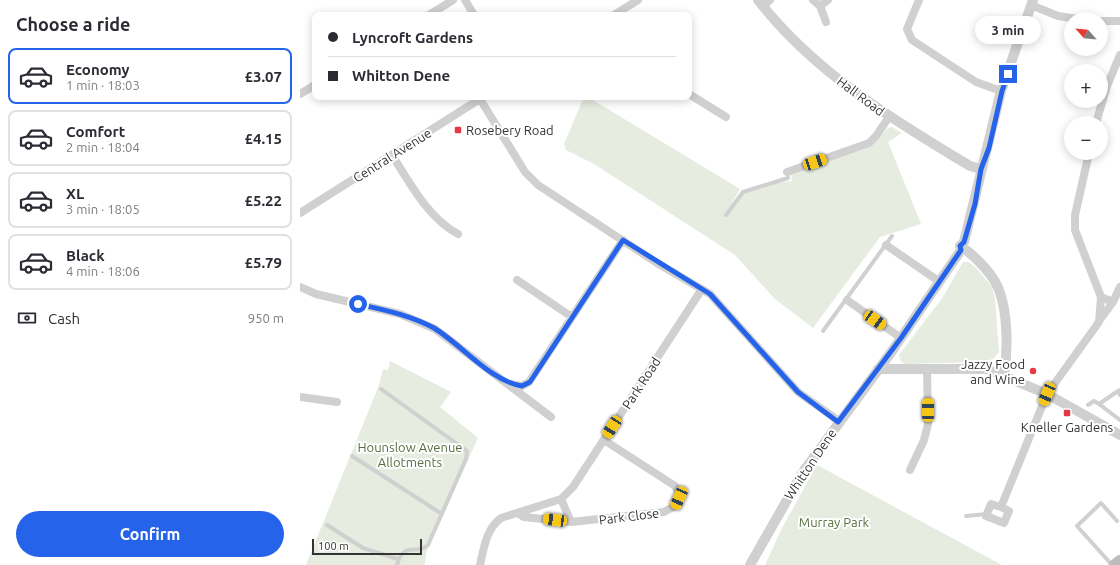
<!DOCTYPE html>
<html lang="en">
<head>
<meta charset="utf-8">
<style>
  body { margin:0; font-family:Ubuntu,sans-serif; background:#f2f2f3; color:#2b2b33; height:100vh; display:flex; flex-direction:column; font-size:15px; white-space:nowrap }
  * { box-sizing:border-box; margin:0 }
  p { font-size:13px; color:#7c7c81 }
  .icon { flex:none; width:22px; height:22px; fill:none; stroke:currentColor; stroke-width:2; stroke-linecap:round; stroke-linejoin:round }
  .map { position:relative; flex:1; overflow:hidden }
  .panel { display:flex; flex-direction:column; background:#fff; width:300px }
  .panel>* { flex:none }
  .guide { position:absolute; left:12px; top:12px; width:380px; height:88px; border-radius:8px; box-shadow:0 2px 10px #0003; display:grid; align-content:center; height:88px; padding:0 16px; background:#fff }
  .needle { width:26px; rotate:297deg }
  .controls { position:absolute; left:764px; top:12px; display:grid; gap:8px }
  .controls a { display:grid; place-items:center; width:44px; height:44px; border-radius:50%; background:#fff; box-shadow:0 2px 10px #0003; font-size:20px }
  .scale { position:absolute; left:12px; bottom:10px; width:110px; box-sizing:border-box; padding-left:4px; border:2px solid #333; border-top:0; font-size:11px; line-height:14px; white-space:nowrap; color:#333; -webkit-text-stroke:3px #fff; paint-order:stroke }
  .end { position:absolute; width:18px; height:18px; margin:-9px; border:5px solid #2563eb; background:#fff; box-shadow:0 0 0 2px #fff }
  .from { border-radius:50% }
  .bubble { position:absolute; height:28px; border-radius:14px; background:#fff; box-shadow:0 2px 10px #0003; font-size:13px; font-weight:700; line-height:28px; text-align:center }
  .car { position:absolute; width:12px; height:24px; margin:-12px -6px; border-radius:5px; box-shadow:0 0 3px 1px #0007; background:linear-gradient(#f5c518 24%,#345 0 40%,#f5c518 0 76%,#345 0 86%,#f5c518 0) }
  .guide b { display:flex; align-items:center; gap:14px; height:38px; font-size:15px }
  .guide b+b { border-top:1px solid #e1e1e2 }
  .guide i { width:10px; height:10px; background:#2b2b33 }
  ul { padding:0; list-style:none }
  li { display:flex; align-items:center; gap:12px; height:56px; margin:0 8px 6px; padding:0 8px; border:2px solid #e1e1e2; border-radius:8px }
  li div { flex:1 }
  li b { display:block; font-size:15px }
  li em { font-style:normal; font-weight:700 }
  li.active { border-color:#2563eb }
  li>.icon { width:36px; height:36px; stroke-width:1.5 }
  h2 { padding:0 16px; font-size:18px; line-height:48px }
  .pay { display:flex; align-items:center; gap:10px; height:44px; padding:0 16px; font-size:15px }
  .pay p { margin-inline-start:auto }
  .action { display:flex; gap:8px; margin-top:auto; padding:8px 16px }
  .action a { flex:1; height:46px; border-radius:24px; background:#2563eb; color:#fff; font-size:16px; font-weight:700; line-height:46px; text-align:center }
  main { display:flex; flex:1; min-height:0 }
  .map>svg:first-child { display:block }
  .green { fill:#e6ecdf }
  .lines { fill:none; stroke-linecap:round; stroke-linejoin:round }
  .service { stroke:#d0d0d0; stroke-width:4 }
  .minor { stroke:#d0d0d0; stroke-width:8 }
  .tertiary { stroke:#d0d0d0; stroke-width:10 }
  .secondary { stroke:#bdbdbd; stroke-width:12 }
  .route { stroke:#2563eb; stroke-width:5 }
  .poi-dot { fill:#e63946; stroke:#fff; stroke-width:1.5 }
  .labels { text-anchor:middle; stroke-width:4; stroke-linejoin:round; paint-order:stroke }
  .street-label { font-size:13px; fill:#333; stroke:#fff }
  .poi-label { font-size:13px; fill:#333; stroke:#fff; text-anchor:start }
  .park-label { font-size:13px; fill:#56703f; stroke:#fff }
</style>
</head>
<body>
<main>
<section class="panel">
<h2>Choose a ride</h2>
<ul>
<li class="active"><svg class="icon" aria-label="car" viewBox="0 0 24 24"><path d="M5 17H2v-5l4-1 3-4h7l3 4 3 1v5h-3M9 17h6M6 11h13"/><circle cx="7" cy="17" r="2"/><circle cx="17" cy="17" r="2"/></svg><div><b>Economy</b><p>1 min · 18:03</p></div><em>£3.07</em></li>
<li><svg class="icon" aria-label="car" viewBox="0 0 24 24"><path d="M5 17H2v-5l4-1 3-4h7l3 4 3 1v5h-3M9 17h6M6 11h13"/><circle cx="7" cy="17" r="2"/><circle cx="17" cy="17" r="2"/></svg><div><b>Comfort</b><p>2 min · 18:04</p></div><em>£4.15</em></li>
<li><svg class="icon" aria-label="car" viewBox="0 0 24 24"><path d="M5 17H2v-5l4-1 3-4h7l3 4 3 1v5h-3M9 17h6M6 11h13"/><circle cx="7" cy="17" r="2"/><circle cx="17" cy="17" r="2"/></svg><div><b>XL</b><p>3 min · 18:05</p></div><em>£5.22</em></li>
<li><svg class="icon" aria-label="car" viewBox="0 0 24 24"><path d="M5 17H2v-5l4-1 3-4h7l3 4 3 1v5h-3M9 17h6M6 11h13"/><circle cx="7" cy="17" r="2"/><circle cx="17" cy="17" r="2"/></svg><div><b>Black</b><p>4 min · 18:06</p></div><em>£5.79</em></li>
</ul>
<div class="pay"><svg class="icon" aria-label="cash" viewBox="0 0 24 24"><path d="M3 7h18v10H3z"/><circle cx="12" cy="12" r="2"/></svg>Cash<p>950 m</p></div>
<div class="action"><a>Confirm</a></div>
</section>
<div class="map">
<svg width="820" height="565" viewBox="0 0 820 565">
  <rect width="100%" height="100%" fill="#fff"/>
  <path class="green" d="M284,97H288L440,189L426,213L445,193L476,183L492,181L491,174L571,146L588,128L592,127L602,133L588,142L621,224L580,237L513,328L475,299L435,255L294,164L266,150L264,144Z
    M663,262H669L677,269L692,287L695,299L699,352L694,358L685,362L606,364L601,362L599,355L643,297Z
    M90,361L151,392L140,407L178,438L126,553L125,565H6L79,385L83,369L88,370Z
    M517,465L702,565H465L482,528Z"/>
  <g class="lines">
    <path class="service" d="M426,215L443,192L488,178L487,172
      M523,331L592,236
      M81,389L167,451L166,459L128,545C116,556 104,540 97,565
      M820,390L818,391L820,395
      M799,404L820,420
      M788,405L794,401L799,404L818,391
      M52,456L142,514
      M666,516L687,514
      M27,525L63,548L98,559
      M812,565L777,526L801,503L817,521"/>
    <path class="minor" d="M165,0L174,15
      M513,0L520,6
      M619,0L607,29L612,40L676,82L701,91
      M731,5L758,16L778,19
      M463,7L470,0
      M129,15L153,0
      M314,15L338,0
      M801,21H820
      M526,22L520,6L528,0
      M0,94L15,85
      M389,94L426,117
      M180,99L225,172L238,185L357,263L410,294L498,392L539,421
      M796,123L807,86L820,55
      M92,155C110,183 128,218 158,234
      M487,172L569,143L576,136L589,117
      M0,213L183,97
      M586,245L640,282
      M217,280L272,317
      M0,287L16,294L100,314L135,329L251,417
      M801,297L813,302L820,287
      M547,300L601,338
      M799,321L813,302
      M210,384L222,386L229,382L323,240
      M0,397L37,402
      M610,470L624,440L628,424L627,369
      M261,499L271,522L364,512L375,506L379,493L375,486L304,440
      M701,507L691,504L686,516L704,523L709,511L701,507L747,394L799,322L801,297L775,230V215L789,153
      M219,514L224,517L271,522
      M180,565C184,548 186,529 201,518L261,499L273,487L402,289"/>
    <path class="tertiary" d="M458,0C514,72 593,120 670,166L681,169
      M666,250C678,259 694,276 699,290C708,313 708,351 704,375
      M578,369H687L747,394L820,435
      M450,565L503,472L592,351L661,250L660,246L664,242L701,91L733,0"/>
    <path class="secondary" d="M815,565L820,561"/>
  </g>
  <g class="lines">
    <path class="route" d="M58,304C84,310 110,315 134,328C162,345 190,381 222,386L230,382L323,240L410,294L498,392L538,422L601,338L661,250L660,246L664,242L675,204L681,169L689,148L702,91L708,74"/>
  </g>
  <g class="poi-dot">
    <rect x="154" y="126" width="8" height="8" rx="2"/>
    <circle cx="733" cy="371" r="4"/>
    <rect x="763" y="409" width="8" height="8" rx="2"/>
  </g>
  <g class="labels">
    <g class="street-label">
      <text transform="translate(561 96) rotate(37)" y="5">Hall Road</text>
      <text transform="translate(92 155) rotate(-32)" y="5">Central Avenue</text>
      <text transform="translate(341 383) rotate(-57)" y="5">Park Road</text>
      <text transform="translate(510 464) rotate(-56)" y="5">Whitton Dene</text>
      <text transform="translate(329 516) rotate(-7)" y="5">Park Close</text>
    </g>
    <g class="poi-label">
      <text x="166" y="135">Rosebery Road</text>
      <text x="725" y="369" text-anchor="end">Jazzy Food<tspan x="725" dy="15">and Wine</tspan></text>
      <text x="767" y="432" text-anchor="middle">Kneller Gardens</text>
    </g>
    <g class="park-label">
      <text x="110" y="452">Hounslow Avenue<tspan x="110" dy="15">Allotments</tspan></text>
      <text x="534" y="527">Murray Park</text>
    </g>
  </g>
</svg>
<div class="controls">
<a><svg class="needle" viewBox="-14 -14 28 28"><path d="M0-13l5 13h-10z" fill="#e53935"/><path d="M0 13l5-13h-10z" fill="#7c7c81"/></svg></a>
<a>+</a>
<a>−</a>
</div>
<div class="scale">100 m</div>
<i class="end from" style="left:58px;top:304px"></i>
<i class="end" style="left:708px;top:74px"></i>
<div class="bubble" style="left:675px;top:16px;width:66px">3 min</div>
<i class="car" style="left:515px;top:162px;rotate:71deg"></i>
<i class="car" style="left:575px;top:320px;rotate:125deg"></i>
<i class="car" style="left:747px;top:394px;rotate:203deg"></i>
<i class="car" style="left:628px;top:410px;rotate:0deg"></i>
<i class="car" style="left:312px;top:427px;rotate:213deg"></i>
<i class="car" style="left:379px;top:498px;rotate:204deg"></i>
<i class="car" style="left:255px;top:520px;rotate:277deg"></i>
<div class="guide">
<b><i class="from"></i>Lyncroft Gardens</b>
<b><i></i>Whitton Dene</b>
</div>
</div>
</main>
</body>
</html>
